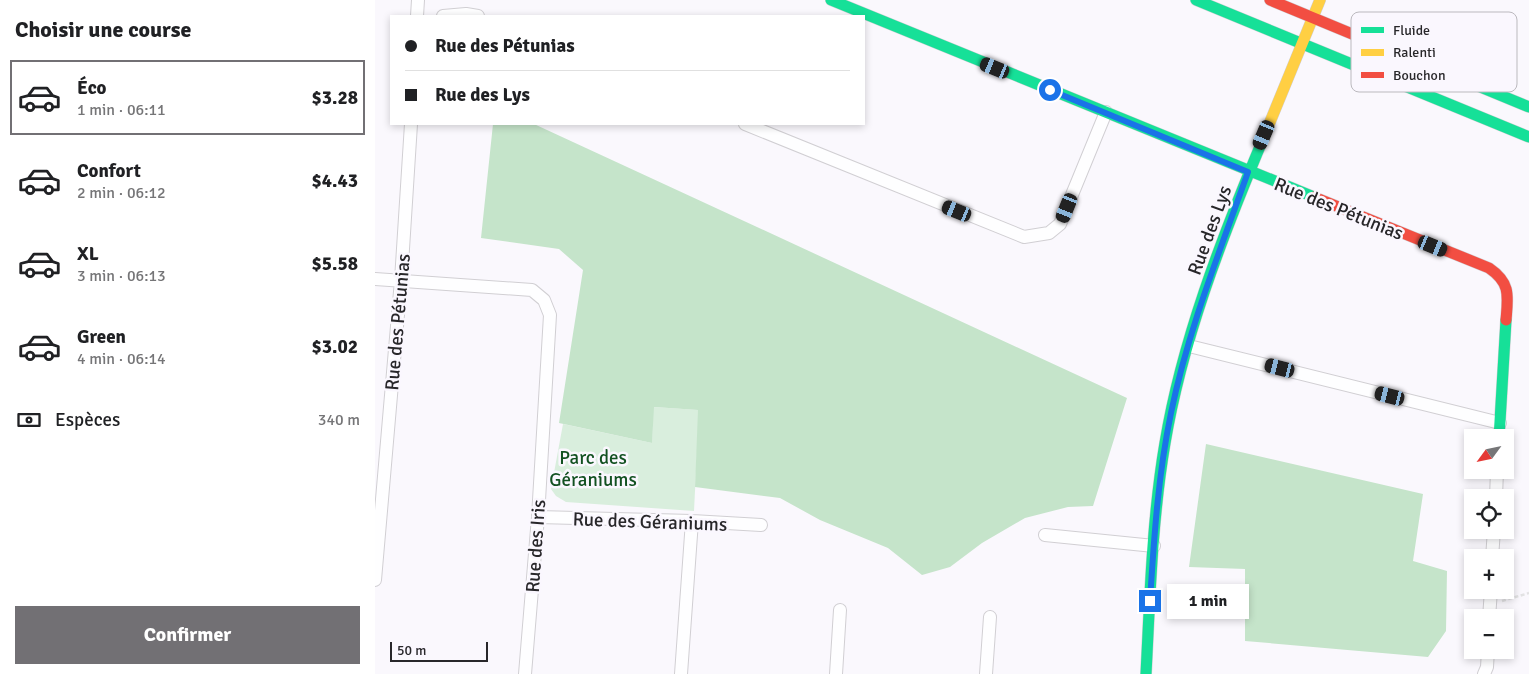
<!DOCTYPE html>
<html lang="fr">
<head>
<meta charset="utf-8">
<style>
  body { margin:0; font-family:Signika,sans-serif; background:#f2f2f2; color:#202124; height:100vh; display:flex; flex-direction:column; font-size:19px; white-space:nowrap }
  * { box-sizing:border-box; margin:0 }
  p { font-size:16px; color:#757577 }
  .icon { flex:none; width:28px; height:28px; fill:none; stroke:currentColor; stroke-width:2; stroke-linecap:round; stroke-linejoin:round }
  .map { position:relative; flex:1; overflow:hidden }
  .details { display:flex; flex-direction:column; background:#fff; width:375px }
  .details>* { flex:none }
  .banner { position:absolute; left:15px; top:15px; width:475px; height:110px; border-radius:0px; box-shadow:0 2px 8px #0003; display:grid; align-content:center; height:110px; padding:0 15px; background:#fff }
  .needle { width:32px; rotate:237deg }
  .controls { position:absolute; left:1089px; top:429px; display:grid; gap:10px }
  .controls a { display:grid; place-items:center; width:50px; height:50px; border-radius:0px; background:#fff; box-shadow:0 2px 8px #0003; font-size:25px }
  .scale { position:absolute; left:15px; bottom:12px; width:98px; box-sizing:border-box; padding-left:5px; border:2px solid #28272a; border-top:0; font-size:14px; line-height:18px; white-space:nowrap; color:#28272a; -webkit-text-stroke:4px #faf7fe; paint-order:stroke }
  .end { position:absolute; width:22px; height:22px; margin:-11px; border:6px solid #1a73e8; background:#fff; box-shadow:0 0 0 2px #fff }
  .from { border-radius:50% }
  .bubble { position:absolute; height:35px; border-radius:0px; background:#fff; box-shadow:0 2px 8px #0003; font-size:16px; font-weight:700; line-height:35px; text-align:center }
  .car { position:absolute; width:15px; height:30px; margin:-15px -8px; border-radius:6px; box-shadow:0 0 4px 1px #0007; background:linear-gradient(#222 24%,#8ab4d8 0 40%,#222 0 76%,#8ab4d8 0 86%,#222 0) }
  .banner b { display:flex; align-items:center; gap:18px; height:48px; font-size:19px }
  .banner b+b { border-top:1px solid #e0e0e0 }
  .banner i { width:12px; height:12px; background:#202124 }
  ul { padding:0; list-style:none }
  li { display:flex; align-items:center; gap:15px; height:75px; margin:0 10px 8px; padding:0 5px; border:2px solid transparent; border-radius:0px }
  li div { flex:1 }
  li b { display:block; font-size:19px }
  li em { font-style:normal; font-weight:700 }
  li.selected { border-color:#727074 }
  li>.icon { width:45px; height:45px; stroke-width:1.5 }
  h2 { padding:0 15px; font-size:22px; line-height:60px }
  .pay { display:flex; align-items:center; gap:12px; height:55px; padding:0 15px; font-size:19px }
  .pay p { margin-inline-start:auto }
  .primary-button { display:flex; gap:10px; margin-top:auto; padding:10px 15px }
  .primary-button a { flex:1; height:58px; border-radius:0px; background:#727074; color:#fff; font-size:20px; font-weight:700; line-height:58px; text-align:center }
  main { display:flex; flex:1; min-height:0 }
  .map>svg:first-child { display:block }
  .green { fill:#d9eedd }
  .forest { fill:#c5e4ca }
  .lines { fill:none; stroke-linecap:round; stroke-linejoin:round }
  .street-casing { stroke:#d1cfd3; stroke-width:14 }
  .fast-casing { stroke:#d1cfd3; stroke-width:12 }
  .slow-casing { stroke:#d1cfd3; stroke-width:12 }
  .jam-casing { stroke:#d1cfd3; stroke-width:12 }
  .path { stroke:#e2e2e3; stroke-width:2.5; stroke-dasharray:4 2.5; stroke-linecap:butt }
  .street { stroke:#fefeff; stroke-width:12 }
  .fast { stroke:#16e098; stroke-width:11 }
  .slow { stroke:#ffcf43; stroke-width:11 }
  .jam { stroke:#f24e42; stroke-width:11 }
  .route { stroke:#1a73e8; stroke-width:6 }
  .labels { text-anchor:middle; stroke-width:5; stroke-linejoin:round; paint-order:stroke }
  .street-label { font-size:19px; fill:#28272a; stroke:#faf7fe }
  .park-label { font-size:19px; fill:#125121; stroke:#faf7fe }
  .key { fill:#faf7fe; stroke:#bbb9be; stroke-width:1 }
  .key-label { font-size:14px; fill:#28272a }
</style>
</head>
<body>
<main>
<section class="details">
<h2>Choisir une course</h2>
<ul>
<li class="selected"><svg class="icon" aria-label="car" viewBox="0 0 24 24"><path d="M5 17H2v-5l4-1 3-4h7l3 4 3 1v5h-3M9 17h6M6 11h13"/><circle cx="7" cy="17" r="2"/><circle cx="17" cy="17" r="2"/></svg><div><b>Éco</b><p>1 min · 06:11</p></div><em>$3.28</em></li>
<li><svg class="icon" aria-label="car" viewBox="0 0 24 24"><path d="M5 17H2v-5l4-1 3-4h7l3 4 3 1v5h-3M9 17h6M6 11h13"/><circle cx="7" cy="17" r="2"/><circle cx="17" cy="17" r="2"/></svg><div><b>Confort</b><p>2 min · 06:12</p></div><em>$4.43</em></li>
<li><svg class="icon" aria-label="car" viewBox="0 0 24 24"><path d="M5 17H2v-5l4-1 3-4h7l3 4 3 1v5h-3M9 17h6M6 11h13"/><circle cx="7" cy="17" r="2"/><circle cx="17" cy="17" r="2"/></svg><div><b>XL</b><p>3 min · 06:13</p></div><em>$5.58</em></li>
<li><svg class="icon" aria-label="car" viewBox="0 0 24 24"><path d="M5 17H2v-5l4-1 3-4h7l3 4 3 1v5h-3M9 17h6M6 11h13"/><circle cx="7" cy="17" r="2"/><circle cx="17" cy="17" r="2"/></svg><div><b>Green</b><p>4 min · 06:14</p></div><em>$3.02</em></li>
</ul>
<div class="pay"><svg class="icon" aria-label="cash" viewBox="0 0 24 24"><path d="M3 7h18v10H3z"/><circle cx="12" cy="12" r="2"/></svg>Espèces<p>340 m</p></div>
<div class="primary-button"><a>Confirmer</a></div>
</section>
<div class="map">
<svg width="1154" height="674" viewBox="0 0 1154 674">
  <rect width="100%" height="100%" fill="#faf8fd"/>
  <path class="green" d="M278,407L324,410L319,511L191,502L181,496L176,489L188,424L277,443Z"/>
  <path class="forest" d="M118,124H159L752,398L718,506L693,507L650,518L607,543L575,567L547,575L513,548L445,520L405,498L320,487L323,410L279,407L277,443L184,423L208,270L184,249L106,238Z
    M831,444L1048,494L1038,561L1072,571L1071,631L1053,657L870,641V569L814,567Z"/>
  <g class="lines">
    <g class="street-casing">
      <path id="street" d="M42,16L43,0
        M68,16L91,14L103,16
        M370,124L649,237L674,233L685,224L731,112
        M0,279L157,290L169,300L175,315L163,517L150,674
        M814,346L1125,423
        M1121,498L1122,470
        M163,517L317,521L386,525
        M670,535L779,546
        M1117,558L1119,530
        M0,580L26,280L36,124
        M1114,618L1116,590
        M306,674L317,521
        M461,674L465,610
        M611,674L615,617
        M1109,674L1112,667L1113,650"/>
    </g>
    <g class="fast-casing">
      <path id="fast" d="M456,0L939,197
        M821,0L1154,137
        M1069,72L1154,107
        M1124,438L1131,320
        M771,674C775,597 777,519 790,443C807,341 846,240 886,144"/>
    </g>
    <g class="slow-casing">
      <path id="slow" d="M886,144L945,0"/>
    </g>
    <g class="jam-casing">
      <path id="jam" d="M895,0L1069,72
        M939,197L1114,268C1136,283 1133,296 1131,320"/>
    </g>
    <path class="path" d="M1127,601L1154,593"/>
    <use href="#street" class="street"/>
    <use href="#fast" class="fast"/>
    <use href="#slow" class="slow"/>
    <use href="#jam" class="jam"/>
  </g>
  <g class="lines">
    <path class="route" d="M675,90L873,172C845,251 813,330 796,413C783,475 779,538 775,601"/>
  </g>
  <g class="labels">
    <g class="street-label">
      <text transform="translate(964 208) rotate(22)" y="7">Rue des Pétunias</text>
      <text transform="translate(834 230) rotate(-70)" y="7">Rue des Lys</text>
      <text transform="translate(22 322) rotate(-85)" y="7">Rue des Pétunias</text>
      <text transform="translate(275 521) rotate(2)" y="7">Rue des Géraniums</text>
      <text transform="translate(160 546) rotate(-86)" y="7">Rue des Iris</text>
    </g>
    <g class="park-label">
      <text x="218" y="464">Parc des<tspan x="218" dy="22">Géraniums</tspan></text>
    </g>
  </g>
  <rect x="976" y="12" width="166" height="80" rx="8" class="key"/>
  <rect x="986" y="27" width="23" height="6" fill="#16e098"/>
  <rect x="986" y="49" width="23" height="7" fill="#ffcf43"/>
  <rect x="986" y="72" width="23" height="6" fill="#f24e42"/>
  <g class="key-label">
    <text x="1018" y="35">Fluide</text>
    <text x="1018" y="57">Ralenti</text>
    <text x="1018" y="80">Bouchon</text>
  </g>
</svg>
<div class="controls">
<a><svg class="needle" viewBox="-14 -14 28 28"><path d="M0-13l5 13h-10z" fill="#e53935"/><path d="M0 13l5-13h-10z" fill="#757577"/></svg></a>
<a><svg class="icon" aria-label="locate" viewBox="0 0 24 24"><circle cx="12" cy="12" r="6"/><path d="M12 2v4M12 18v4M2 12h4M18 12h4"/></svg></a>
<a>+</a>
<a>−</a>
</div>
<div class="scale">50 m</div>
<i class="end from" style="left:675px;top:90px"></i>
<i class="end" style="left:775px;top:601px"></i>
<div class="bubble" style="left:792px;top:584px;width:82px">1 min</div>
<i class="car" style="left:620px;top:68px;rotate:292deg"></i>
<i class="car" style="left:889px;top:135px;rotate:203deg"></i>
<i class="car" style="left:692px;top:208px;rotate:202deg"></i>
<i class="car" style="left:582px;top:211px;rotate:292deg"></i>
<i class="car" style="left:1058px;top:246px;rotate:112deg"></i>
<i class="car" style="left:905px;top:368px;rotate:284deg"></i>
<i class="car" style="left:1015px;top:396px;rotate:284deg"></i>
<div class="banner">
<b><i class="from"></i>Rue des Pétunias</b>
<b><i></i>Rue des Lys</b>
</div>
</div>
</main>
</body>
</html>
